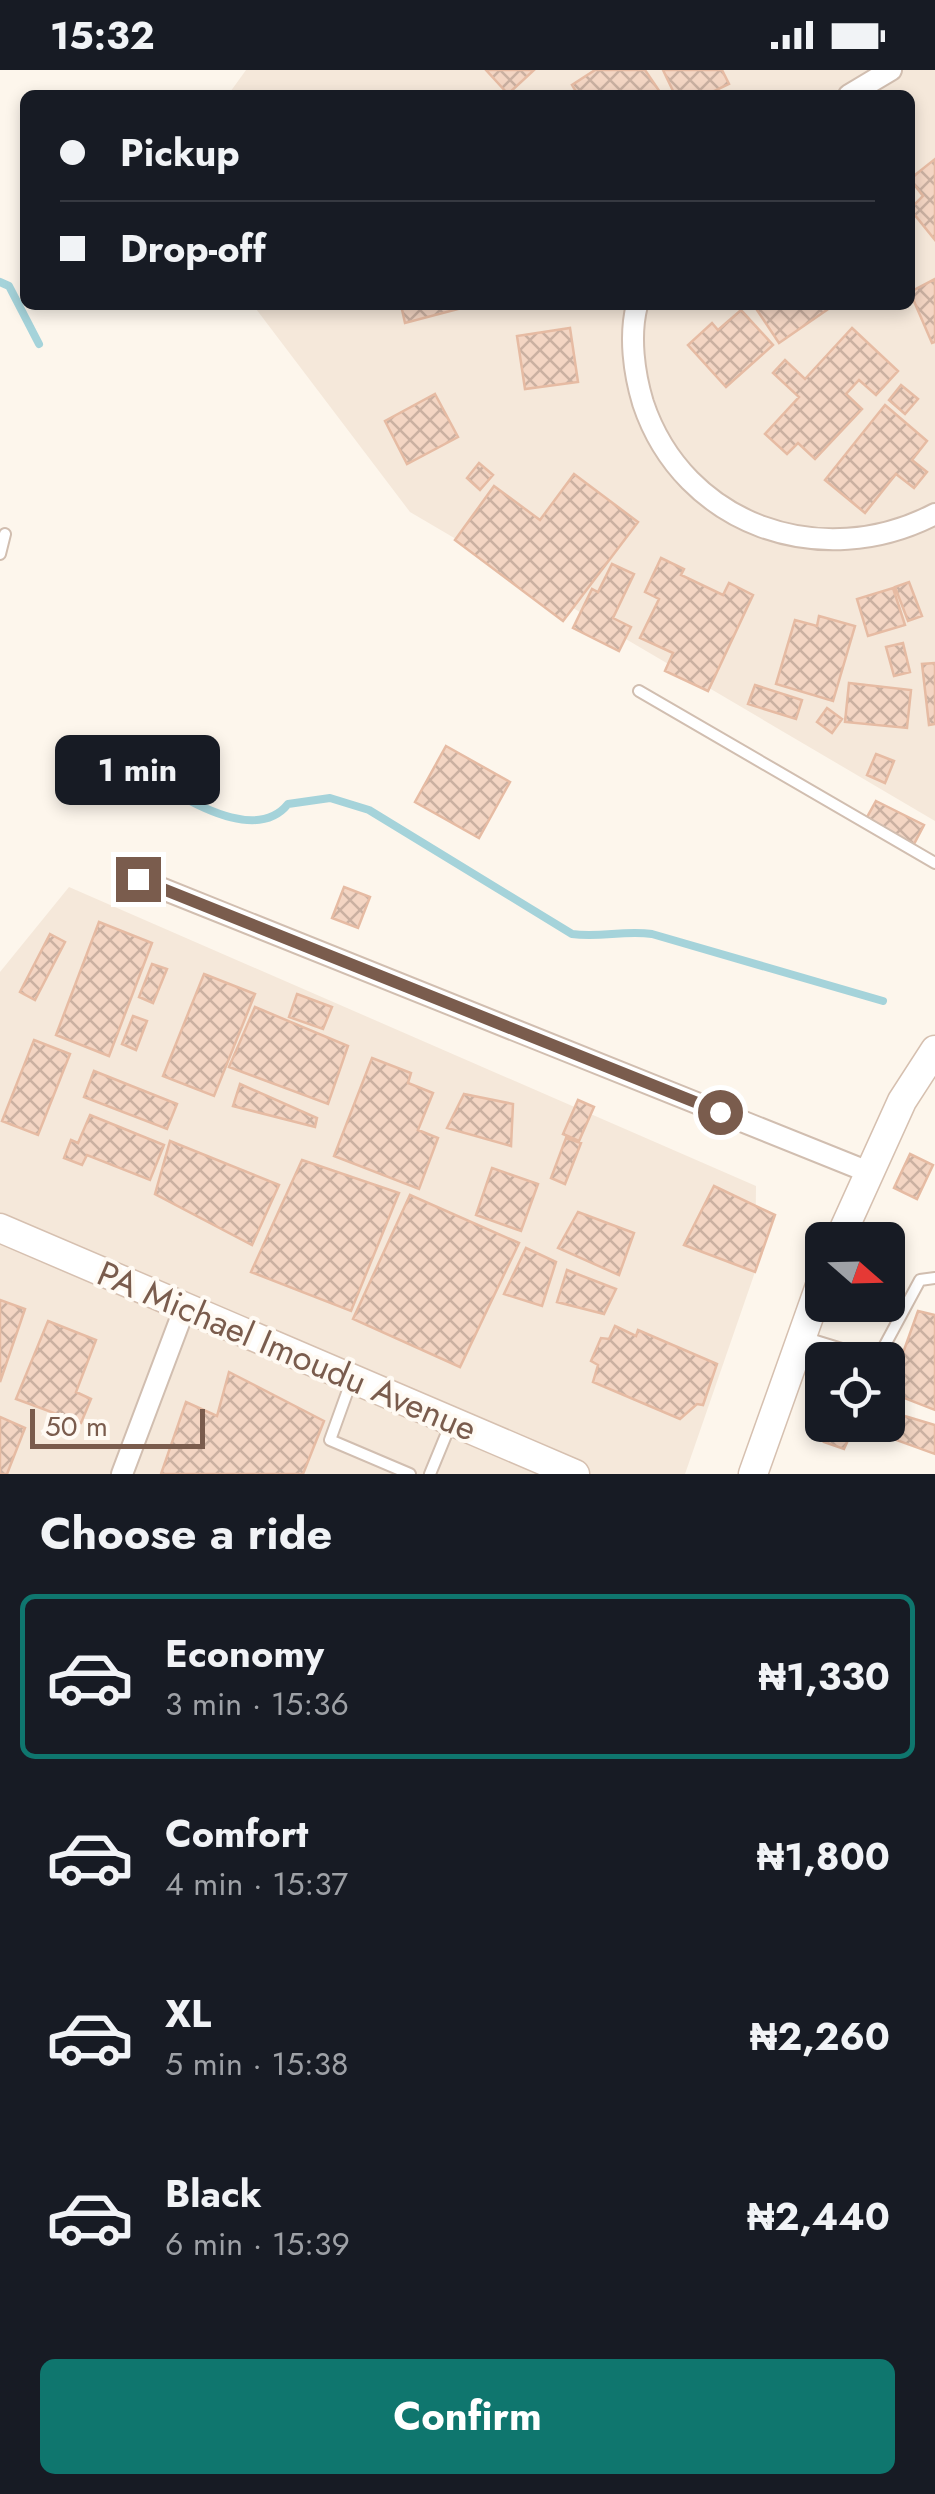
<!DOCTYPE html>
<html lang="en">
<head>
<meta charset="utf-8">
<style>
  body { margin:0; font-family:Jost,sans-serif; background:#20242c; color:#f1f3f6; height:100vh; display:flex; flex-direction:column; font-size:38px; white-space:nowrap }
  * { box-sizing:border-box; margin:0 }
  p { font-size:32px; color:#9ea1a6 }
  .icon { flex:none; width:55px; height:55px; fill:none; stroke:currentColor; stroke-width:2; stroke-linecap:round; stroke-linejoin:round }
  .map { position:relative; height:1404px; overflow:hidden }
  .panel { display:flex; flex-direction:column; background:#171b24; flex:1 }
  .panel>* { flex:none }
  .hud { position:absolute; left:20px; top:20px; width:895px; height:220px; border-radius:15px; box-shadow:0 5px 15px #0003; display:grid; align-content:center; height:220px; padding:0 40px; background:#171b24 }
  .needle { width:65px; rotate:110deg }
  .buttons { position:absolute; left:805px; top:1152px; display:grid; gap:20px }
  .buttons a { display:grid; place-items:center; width:100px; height:100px; border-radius:15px; background:#171b24; box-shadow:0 5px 15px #0003; font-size:50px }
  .scale { position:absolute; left:30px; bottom:25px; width:175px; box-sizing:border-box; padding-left:10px; border:5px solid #7a5c4d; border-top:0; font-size:28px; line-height:35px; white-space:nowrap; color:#7a5c4d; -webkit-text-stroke:8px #fffaf3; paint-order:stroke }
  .end { position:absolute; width:45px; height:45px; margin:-22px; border:12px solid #7a5c4d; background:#fff; box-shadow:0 0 0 5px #fff }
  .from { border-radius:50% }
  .bubble { position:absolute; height:70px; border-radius:15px; background:#171b24; box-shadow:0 5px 15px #0003; font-size:32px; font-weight:700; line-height:70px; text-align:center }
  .hud b { display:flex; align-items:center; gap:35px; height:95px; font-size:38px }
  .hud b+b { border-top:2px solid #363941 }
  .hud i { width:25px; height:25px; background:#f1f3f6 }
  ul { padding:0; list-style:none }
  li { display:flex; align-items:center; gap:30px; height:165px; margin:0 20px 15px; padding:0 20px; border:5px solid transparent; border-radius:15px }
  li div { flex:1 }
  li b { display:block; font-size:38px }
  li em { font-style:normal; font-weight:700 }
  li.on { border-color:#0f766e }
  li>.icon { width:90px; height:90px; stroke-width:1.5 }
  h2 { padding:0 40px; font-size:45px; line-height:120px }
  .action { display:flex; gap:20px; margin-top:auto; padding:20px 40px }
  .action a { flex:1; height:115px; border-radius:15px; background:#0f766e; color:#fff; font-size:40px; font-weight:700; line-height:115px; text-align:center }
  .status { display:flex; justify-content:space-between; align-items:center; height:70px; padding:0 50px; background:#171b24; direction:ltr }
  .status svg { height:28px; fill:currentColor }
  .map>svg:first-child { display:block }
  .residential { fill:#f5e8da }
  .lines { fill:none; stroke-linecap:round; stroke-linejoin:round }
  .stream { stroke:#a5d3da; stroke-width:8 }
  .building { fill:url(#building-cross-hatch); stroke:#e6bba3; stroke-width:2.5 }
  .lane-casing { stroke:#d1beb0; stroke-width:14 }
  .street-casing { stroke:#d1beb0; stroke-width:24 }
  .secondary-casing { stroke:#d6c0b0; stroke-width:31 }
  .lane { stroke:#fff; stroke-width:10 }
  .street { stroke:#fff; stroke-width:20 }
  .secondary { stroke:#fff; stroke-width:28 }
  .route { stroke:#7a5c4d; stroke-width:12 }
  .labels { text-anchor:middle; stroke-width:8; stroke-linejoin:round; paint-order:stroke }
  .street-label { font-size:35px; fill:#7a5c4d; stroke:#fffaf3 }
</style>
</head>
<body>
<div class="status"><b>15:32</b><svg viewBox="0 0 49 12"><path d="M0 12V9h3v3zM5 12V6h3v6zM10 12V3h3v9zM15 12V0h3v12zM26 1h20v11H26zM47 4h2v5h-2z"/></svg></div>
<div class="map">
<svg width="935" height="1404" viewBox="0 0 935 1404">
  <defs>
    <pattern id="building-cross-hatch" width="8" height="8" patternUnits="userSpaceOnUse" patternTransform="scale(2.5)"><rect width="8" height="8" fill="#f3d5c3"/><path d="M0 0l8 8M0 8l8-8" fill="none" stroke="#cab0a1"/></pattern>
  </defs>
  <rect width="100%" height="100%" fill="#fdf6ec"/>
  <path class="residential" d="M246,0H935V751L410,442L253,235H910V25H228Z
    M69,817L756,1116L755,1202L685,1404H0V902Z"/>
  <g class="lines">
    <path class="stream" d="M0,212L9,216L39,274
      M164,689L172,721C203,739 260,769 288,734L330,728L369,740L572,864C600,868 624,860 652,864L883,931"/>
  </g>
  <path class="building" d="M486,0H534L508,24Z
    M595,0H645L662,25H578L572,15Z
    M663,0H722L729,14L706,25H675Z
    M935,89V170L910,139L923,126L910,109Z
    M935,209V272L932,273L910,222Z
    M401,235H473L405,253Z
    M759,235H834L779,273L755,237Z
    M741,240L773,275L726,317L688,275L712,253L718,260Z
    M570,258L578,312L525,319L517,266Z
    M852,258L898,301L876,325L859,310L846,324L862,339L815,389L798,373L787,384L765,364L799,327L773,303L785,290L805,309Z
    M901,315L918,329L905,344L889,330Z
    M435,324L458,367L407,394L385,351Z
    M885,335L927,371L912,390L927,402L914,418L896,404L865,443L825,410Z
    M479,393L493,405L480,420L467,408Z
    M574,404L638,452L563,551L455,470L494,416L540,450Z
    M661,488L684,499L681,505L723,525L729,513L753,525L708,621L665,601L673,583L640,568L659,529L645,522Z
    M612,494L634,504L613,548L631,557L619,581L573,558L592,519L598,522Z
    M909,512L922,546L908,551L895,517Z
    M893,518L905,555L868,566L857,529Z
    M819,546L855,556L833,631L776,614L795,550L817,556Z
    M903,573L910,602L894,606L886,577Z
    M935,593V654L929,655L922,594Z
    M849,613L911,620L907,658L845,652Z
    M755,615L802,630L796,649L748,634Z
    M827,638L842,649L832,663L817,652Z
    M446,676L510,712L479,768L415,732Z
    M876,684L894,691L885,713L867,705Z
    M876,731L924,755L914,774L866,749Z
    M344,817L370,827L358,858L332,848Z
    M99,852L152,873L109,986L56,965Z
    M50,864L65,872L35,930L20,922Z
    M152,894L167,899L153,933L139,927Z
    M204,904L255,924L214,1026L163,1006Z
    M297,924L332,937L323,959L289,947Z
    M255,937L348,976L328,1034L229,997Z
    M133,946L147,951L136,980L122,974Z
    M34,970L70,984L38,1065L2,1051Z
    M372,988L411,1003L408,1013L433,1023L418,1060L438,1068L419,1119L334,1086Z
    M94,1001L177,1034L167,1059L84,1027Z
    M240,1014L317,1048L315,1057L233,1036Z
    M464,1024L513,1034L511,1076L447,1058Z
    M578,1030L594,1037L579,1071L563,1064Z
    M90,1045L164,1075L150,1110L87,1085L82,1095L64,1088L71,1070L78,1073Z
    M566,1068L581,1073L565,1114L551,1108Z
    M170,1071L279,1115L252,1175L155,1124Z
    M910,1084L933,1095L917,1129L894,1118Z
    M302,1090L399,1123L351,1241L251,1202Z
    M492,1098L538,1114L521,1161L476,1145Z
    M714,1116L775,1145L755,1202L684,1175Z
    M410,1125L519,1173L460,1297L353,1249Z
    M578,1142L634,1163L619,1205L558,1178Z
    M526,1178L556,1192L542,1236L504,1224Z
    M567,1200L616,1219L604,1244L557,1232Z
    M0,1230L25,1239L0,1312Z
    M918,1241L935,1245V1340L889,1322Z
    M48,1251L96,1270L76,1322L91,1329L81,1353L16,1329Z
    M615,1256L636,1266L638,1260L717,1294L703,1335L697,1334L680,1349L593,1312L598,1295L591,1291L601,1268L609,1269Z
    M229,1302L324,1351L303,1404H161L186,1332L217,1346Z
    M888,1341L935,1355V1384L869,1360L871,1355H888Z
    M0,1347L25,1358L7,1404H0Z
    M831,1355H855L844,1379L824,1372Z"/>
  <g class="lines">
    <g class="lane-casing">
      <path id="lane" d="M0,484L5,464
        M639,621L935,793
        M806,1268L871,1288L879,1286L920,1210L935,1208
        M352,1309L330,1370L410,1404
        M430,1404L451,1353"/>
    </g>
    <g class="street-casing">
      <path id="street" d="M849,25L891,0
        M637,235C629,266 634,303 643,333C684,456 822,503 935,444
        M138,809L866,1101
        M122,1404L185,1237"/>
    </g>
    <g class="secondary-casing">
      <path id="secondary" d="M0,1158L575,1404
        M839,1170L902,1031L935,980
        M753,1404L822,1210"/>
    </g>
    <use href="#lane" class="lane"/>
    <use href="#street" class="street"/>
    <use href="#secondary" class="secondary"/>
  </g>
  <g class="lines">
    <path class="route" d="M138,809L720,1042"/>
  </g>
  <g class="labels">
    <g class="street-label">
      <text transform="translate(287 1281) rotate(23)" y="12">PA Michael Imoudu Avenue</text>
    </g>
  </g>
</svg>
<div class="buttons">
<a><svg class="needle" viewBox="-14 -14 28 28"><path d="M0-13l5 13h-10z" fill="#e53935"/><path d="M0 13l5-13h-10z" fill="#9ea1a6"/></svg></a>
<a><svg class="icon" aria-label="locate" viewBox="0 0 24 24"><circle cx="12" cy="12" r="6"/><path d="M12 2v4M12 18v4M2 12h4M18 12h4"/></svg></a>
</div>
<div class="scale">50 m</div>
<i class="end from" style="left:720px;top:1042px"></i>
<i class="end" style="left:138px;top:809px"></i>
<div class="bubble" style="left:55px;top:665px;width:165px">1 min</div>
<div class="hud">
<b><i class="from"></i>Pickup</b>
<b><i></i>Drop-off</b>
</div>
</div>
<section class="panel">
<h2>Choose a ride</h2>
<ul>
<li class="on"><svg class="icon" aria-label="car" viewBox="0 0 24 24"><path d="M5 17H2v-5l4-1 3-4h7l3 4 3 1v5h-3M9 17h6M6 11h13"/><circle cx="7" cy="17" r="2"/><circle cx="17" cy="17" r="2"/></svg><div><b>Economy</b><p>3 min · 15:36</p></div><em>₦1,330</em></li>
<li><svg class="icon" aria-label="car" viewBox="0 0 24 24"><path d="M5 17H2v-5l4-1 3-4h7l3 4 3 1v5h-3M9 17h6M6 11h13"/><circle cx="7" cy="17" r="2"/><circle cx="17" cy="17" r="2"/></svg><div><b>Comfort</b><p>4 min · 15:37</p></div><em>₦1,800</em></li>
<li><svg class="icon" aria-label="car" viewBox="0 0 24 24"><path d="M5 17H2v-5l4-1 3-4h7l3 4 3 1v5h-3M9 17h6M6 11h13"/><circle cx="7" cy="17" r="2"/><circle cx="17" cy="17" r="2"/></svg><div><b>XL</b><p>5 min · 15:38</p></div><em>₦2,260</em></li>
<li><svg class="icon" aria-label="car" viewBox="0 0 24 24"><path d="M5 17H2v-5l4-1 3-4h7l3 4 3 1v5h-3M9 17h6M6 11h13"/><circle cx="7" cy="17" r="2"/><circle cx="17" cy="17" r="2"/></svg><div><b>Black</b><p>6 min · 15:39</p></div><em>₦2,440</em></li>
</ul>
<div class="action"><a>Confirm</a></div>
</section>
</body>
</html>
